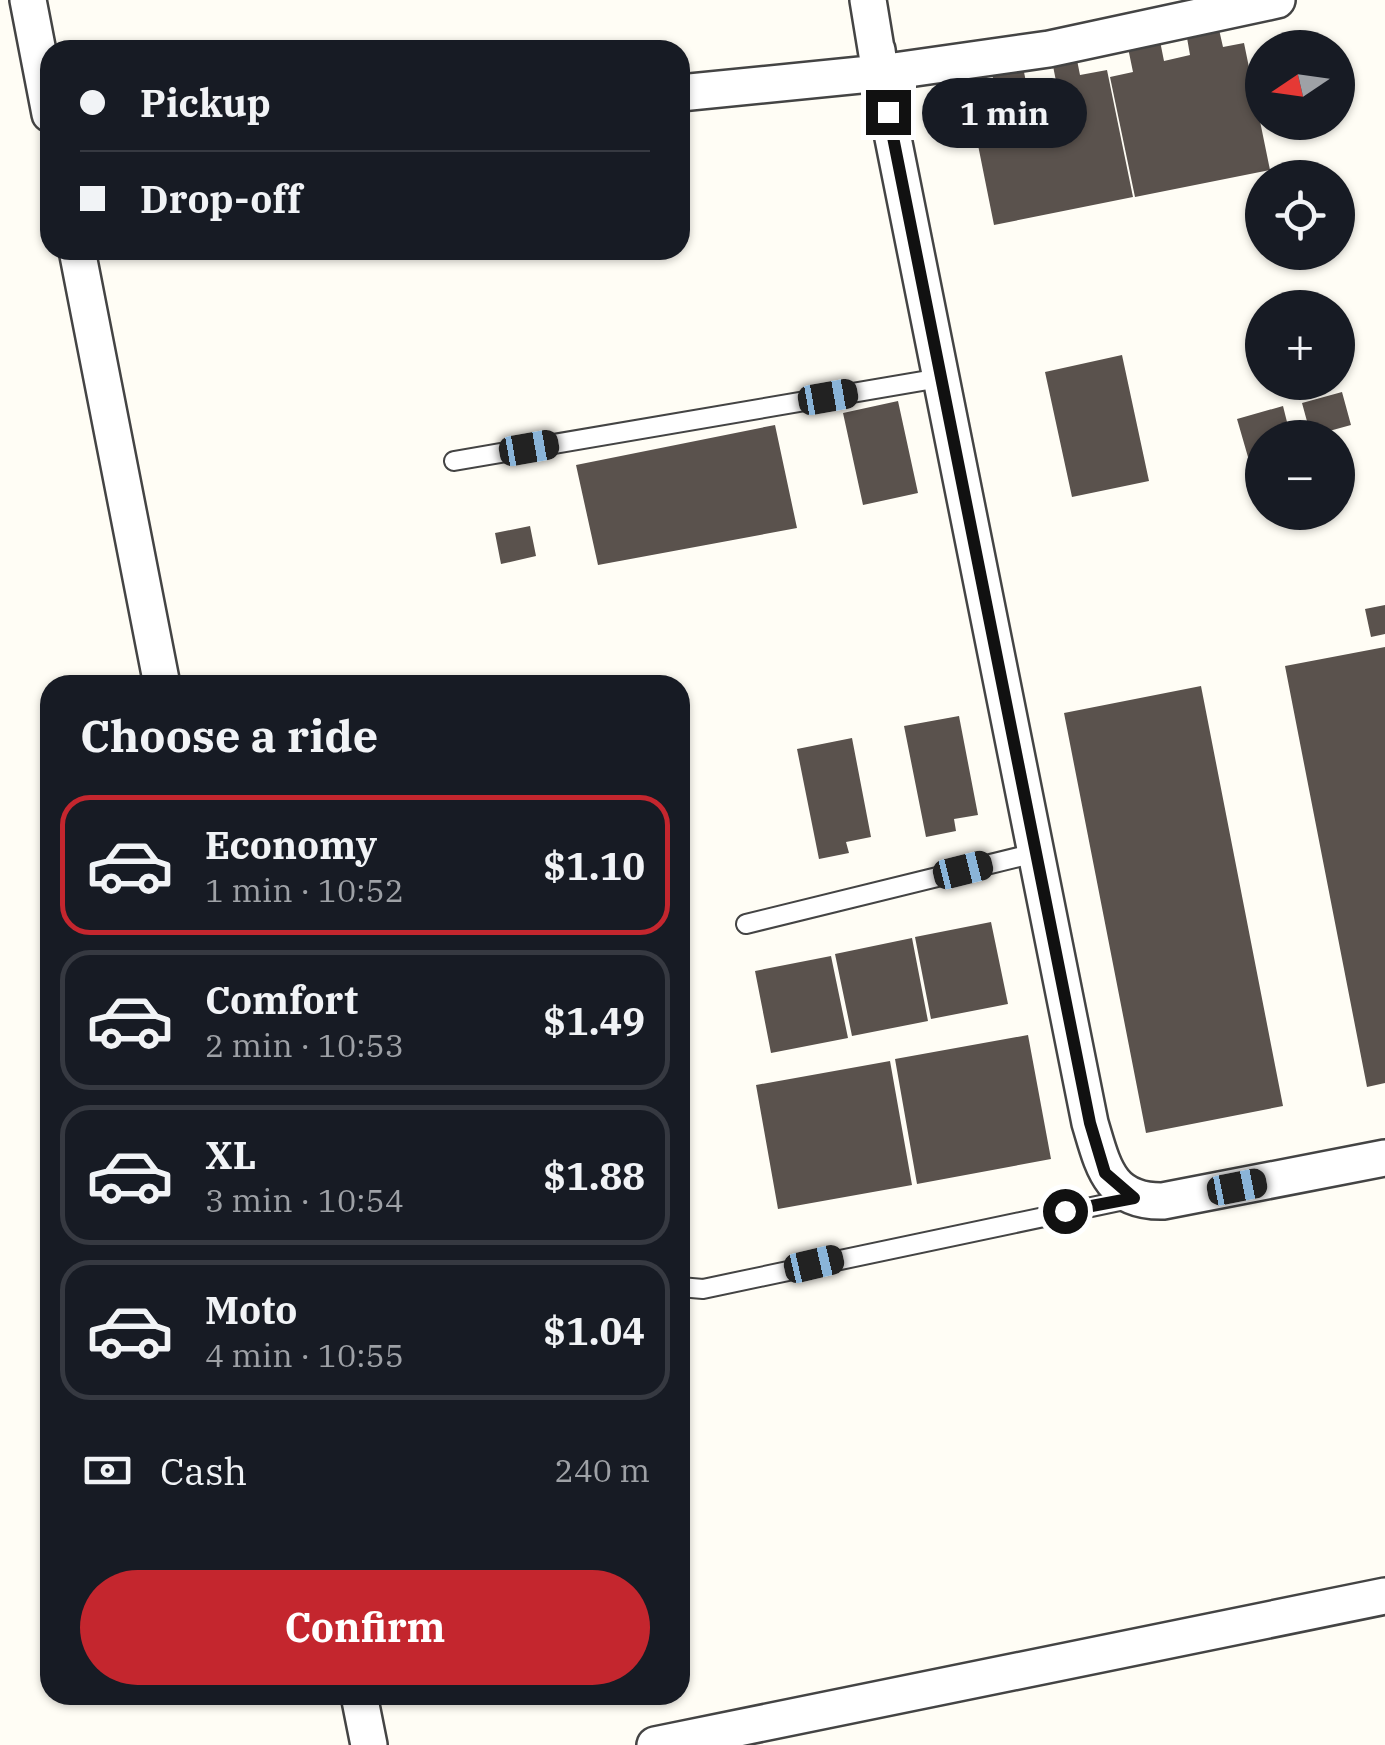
<!DOCTYPE html>
<html lang="en">
<head>
<meta charset="utf-8">
<style>
  body { margin:0; font-family:"IBM Plex Serif",serif; background:#242831; color:#f1f3f6; height:100vh; display:flex; flex-direction:column; font-size:38px; white-space:nowrap }
  * { box-sizing:border-box; margin:0 }
  p { font-size:32px; color:#9ea1a6 }
  .icon { flex:none; width:55px; height:55px; fill:none; stroke:currentColor; stroke-width:2; stroke-linecap:round; stroke-linejoin:round }
  .map { position:relative; flex:1; overflow:hidden }
  .side { position:absolute; left:40px; top:675px; width:650px; height:1030px; display:flex; flex-direction:column; background:#171b24; border-radius:30px; box-shadow:0 2px 8px #0004 }
  .side>* { flex:none }
  .guide { position:absolute; left:40px; top:40px; width:650px; height:220px; border-radius:30px; box-shadow:0 2px 8px #0004; display:grid; align-content:center; height:220px; padding:0 40px; background:#171b24 }
  .needle { width:65px; rotate:257deg }
  .fabs { position:absolute; left:1245px; top:30px; display:grid; gap:20px }
  .fabs a { display:grid; place-items:center; width:110px; height:110px; border-radius:50%; background:#171b24; box-shadow:0 2px 8px #0004; font-size:50px }
  .end { position:absolute; width:45px; height:45px; margin:-22px; border:12px solid #111; background:#fff; box-shadow:0 0 0 5px #fff }
  .from { border-radius:50% }
  .bubble { position:absolute; height:70px; border-radius:35px; background:#171b24; box-shadow:0 2px 8px #0004; font-size:32px; font-weight:800; line-height:70px; text-align:center }
  .car { position:absolute; width:30px; height:60px; margin:-30px -15px; border-radius:12px; box-shadow:0 0 8px 2px #0007; background:linear-gradient(#222 24%,#8ab4d8 0 40%,#222 0 76%,#8ab4d8 0 86%,#222 0) }
  .guide b { display:flex; align-items:center; gap:35px; height:95px; font-size:38px }
  .guide b+b { border-top:2px solid #363941 }
  .guide i { width:25px; height:25px; background:#f1f3f6 }
  ul { padding:0; list-style:none }
  li { display:flex; align-items:center; gap:30px; height:140px; margin:0 20px 15px; padding:0 20px; border:5px solid #363941; border-radius:30px }
  li div { flex:1 }
  li b { display:block; font-size:38px }
  li em { font-style:normal; font-weight:800 }
  li.active { border-color:#c4262e }
  li>.icon { width:90px; height:90px; stroke-width:1.5 }
  h2 { padding:0 40px; font-size:45px; line-height:120px }
  .pay { display:flex; align-items:center; gap:25px; height:110px; padding:0 40px; font-size:38px }
  .pay p { margin-inline-start:auto }
  .cta { display:flex; gap:20px; margin-top:auto; padding:20px 40px }
  .cta a { flex:1; height:115px; border-radius:60px; background:#c4262e; color:#fff; font-size:40px; font-weight:800; line-height:115px; text-align:center }
  .map>svg:first-child { display:block }
  .building { fill:#5a524d }
  .lines { fill:none; stroke-linecap:round; stroke-linejoin:round }
  .service-casing { stroke:#444; stroke-width:22 }
  .minor-casing { stroke:#444; stroke-width:40 }
  .service { stroke:#fff; stroke-width:18 }
  .minor { stroke:#fff; stroke-width:35 }
  .route { stroke:#111; stroke-width:12 }
</style>
</head>
<body>
<div class="map">
<svg width="1385" height="1745" viewBox="0 0 1385 1745">
  <rect width="100%" height="100%" fill="#fffdf5"/>
  <path class="building" d="M1218,25L1223,47L1244,43L1270,170L1135,197L1110,77L1133,72L1127,43L1159,36L1164,61L1190,55L1186,32Z
    M1076,55L1080,75L1107,70L1133,197L994,225L969,100L996,94L991,68L1022,62L1027,87L1056,81L1052,61Z
    M1122,355L1149,481L1072,497L1045,372Z
    M1342,392L1351,425L1311,436L1302,403Z
    M898,401L918,493L863,505L843,413Z
    M1283,406L1291,438H1262V453L1248,457L1237,419Z
    M775,425L797,528L598,565L576,465Z
    M530,526L536,556L501,564L495,533Z
    M1385,605V634L1371,637L1365,609Z
    M1385,647V1083L1367,1087L1285,666Z
    M1201,686L1283,1106L1146,1133L1064,713Z
    M959,716L978,815L954,819L956,831L926,837L904,726Z
    M852,738L871,837L846,842L849,853L819,859L797,749Z
    M991,922L1008,1004L931,1019L915,937Z
    M912,938L928,1021L852,1036L835,954Z
    M831,956L848,1038L771,1053L755,971Z
    M1028,1035L1051,1159L917,1184L895,1059Z
    M890,1061L912,1185L778,1209L756,1085Z"/>
  <g class="lines">
    <g class="service-casing">
      <path id="service" d="M454,461L940,378
        M746,924L1035,853
        M680,1287L703,1289L1134,1198"/>
    </g>
    <g class="minor-casing">
      <path id="minor" d="M28,0L50,114
        M868,0L880,73L1049,49L1277,0
        M880,73L1090,1123C1103,1166 1109,1202 1163,1201L1385,1158
        M680,93L880,73L877,50
        M77,250L162,685
        M359,1695L369,1745
        M655,1745L1385,1596"/>
    </g>
    <use href="#service" class="service"/>
    <use href="#minor" class="minor"/>
  </g>
  <g class="lines">
    <path class="route" d="M888,112L1090,1123L1105,1173L1134,1198L1065,1211"/>
  </g>
</svg>
<div class="fabs">
<a><svg class="needle" viewBox="-14 -14 28 28"><path d="M0-13l5 13h-10z" fill="#e53935"/><path d="M0 13l5-13h-10z" fill="#9ea1a6"/></svg></a>
<a><svg class="icon" aria-label="locate" viewBox="0 0 24 24"><circle cx="12" cy="12" r="6"/><path d="M12 2v4M12 18v4M2 12h4M18 12h4"/></svg></a>
<a>+</a>
<a>−</a>
</div>
<i class="end from" style="left:1065px;top:1211px"></i>
<i class="end" style="left:888px;top:112px"></i>
<div class="bubble" style="left:922px;top:78px;width:165px">1 min</div>
<i class="car" style="left:828px;top:397px;rotate:80deg"></i>
<i class="car" style="left:529px;top:448px;rotate:80deg"></i>
<i class="car" style="left:963px;top:870px;rotate:76deg"></i>
<i class="car" style="left:1237px;top:1187px;rotate:79deg"></i>
<i class="car" style="left:814px;top:1264px;rotate:77deg"></i>
<div class="guide">
<b><i class="from"></i>Pickup</b>
<b><i></i>Drop-off</b>
</div>
<section class="side">
<h2>Choose a ride</h2>
<ul>
<li class="active"><svg class="icon" aria-label="car" viewBox="0 0 24 24"><path d="M5 17H2v-5l4-1 3-4h7l3 4 3 1v5h-3M9 17h6M6 11h13"/><circle cx="7" cy="17" r="2"/><circle cx="17" cy="17" r="2"/></svg><div><b>Economy</b><p>1 min · 10:52</p></div><em>$1.10</em></li>
<li><svg class="icon" aria-label="car" viewBox="0 0 24 24"><path d="M5 17H2v-5l4-1 3-4h7l3 4 3 1v5h-3M9 17h6M6 11h13"/><circle cx="7" cy="17" r="2"/><circle cx="17" cy="17" r="2"/></svg><div><b>Comfort</b><p>2 min · 10:53</p></div><em>$1.49</em></li>
<li><svg class="icon" aria-label="car" viewBox="0 0 24 24"><path d="M5 17H2v-5l4-1 3-4h7l3 4 3 1v5h-3M9 17h6M6 11h13"/><circle cx="7" cy="17" r="2"/><circle cx="17" cy="17" r="2"/></svg><div><b>XL</b><p>3 min · 10:54</p></div><em>$1.88</em></li>
<li><svg class="icon" aria-label="car" viewBox="0 0 24 24"><path d="M5 17H2v-5l4-1 3-4h7l3 4 3 1v5h-3M9 17h6M6 11h13"/><circle cx="7" cy="17" r="2"/><circle cx="17" cy="17" r="2"/></svg><div><b>Moto</b><p>4 min · 10:55</p></div><em>$1.04</em></li>
</ul>
<div class="pay"><svg class="icon" aria-label="cash" viewBox="0 0 24 24"><path d="M3 7h18v10H3z"/><circle cx="12" cy="12" r="2"/></svg>Cash<p>240 m</p></div>
<div class="cta"><a>Confirm</a></div>
</section>
</div>
</body>
</html>
